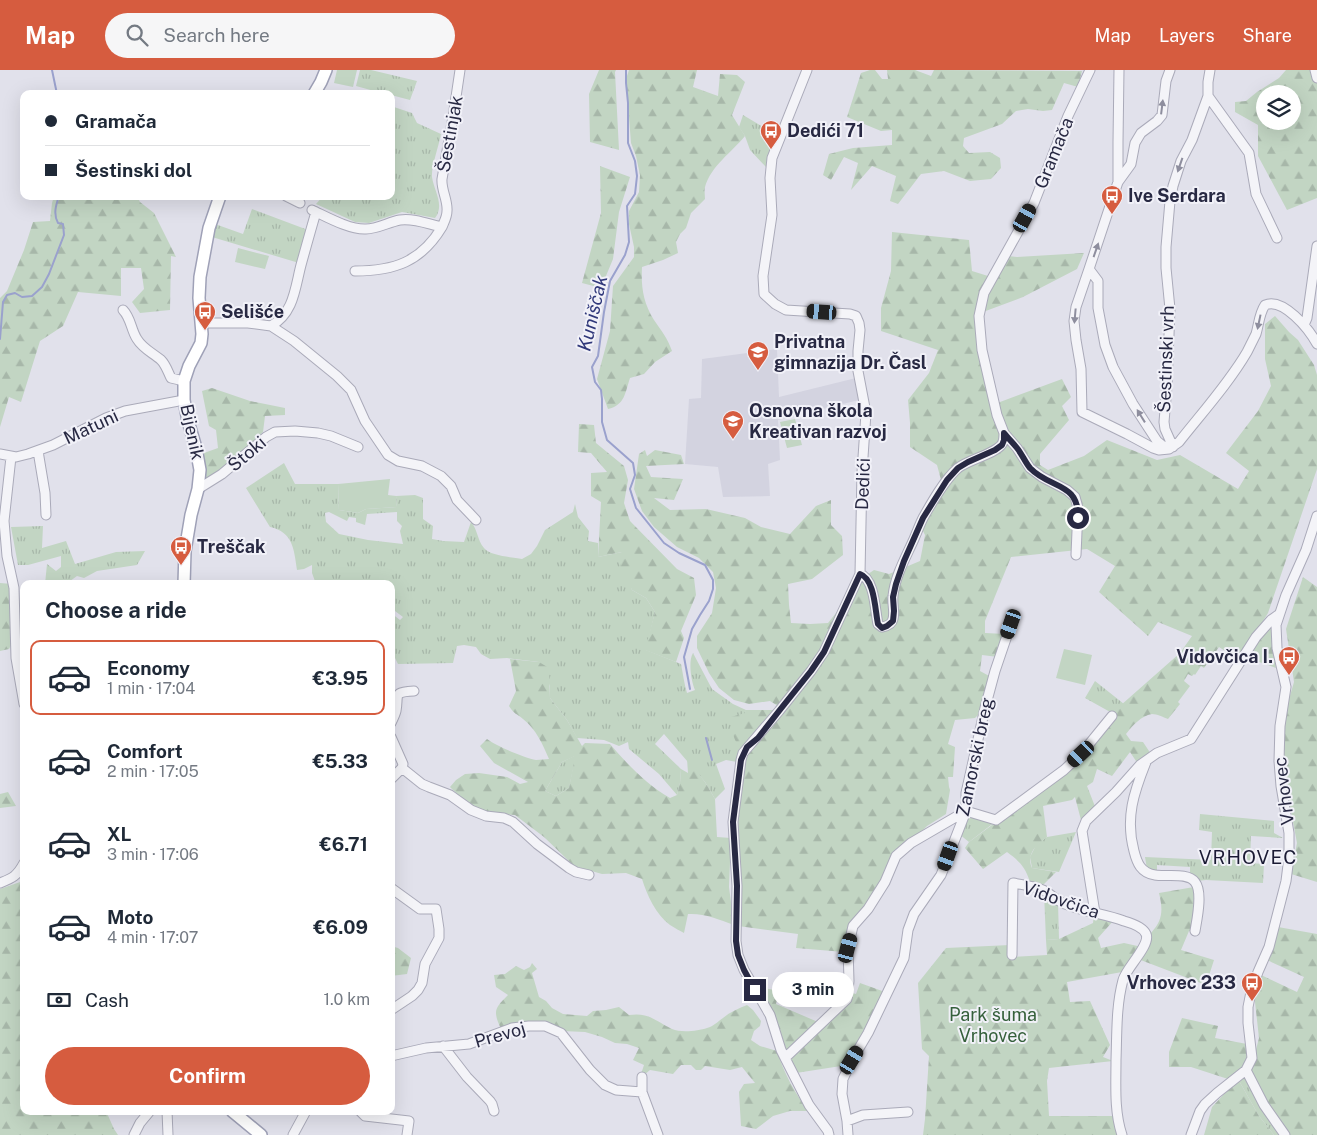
<!DOCTYPE html>
<html lang="en">
<head>
<meta charset="utf-8">
<style>
  body { margin:0; font-family:"Public Sans",sans-serif; background:#f6f6f7; color:#1f2937; height:100vh; display:flex; flex-direction:column; font-size:19px; white-space:nowrap }
  * { box-sizing:border-box; margin:0 }
  p { font-size:16px; color:#747a83 }
  .icon { flex:none; width:28px; height:28px; fill:none; stroke:currentColor; stroke-width:2; stroke-linecap:round; stroke-linejoin:round }
  .map { position:relative; flex:1; overflow:hidden }
  .side { position:absolute; left:20px; top:510px; width:375px; height:535px; display:flex; flex-direction:column; background:#fff; border-radius:10px; box-shadow:0 5px 20px #0002 }
  .side>* { flex:none }
  .guide { position:absolute; left:20px; top:20px; width:375px; height:110px; border-radius:10px; box-shadow:0 5px 20px #0002; display:grid; align-content:center; height:110px; padding:0 25px; background:#fff }
  .tools { position:absolute; left:1256px; top:15px; display:grid; gap:10px }
  .tools a { display:grid; place-items:center; width:45px; height:45px; border-radius:50%; background:#fff; box-shadow:0 5px 20px #0002; font-size:25px }
  .end { position:absolute; width:22px; height:22px; margin:-11px; border:6px solid #282943; background:#fff; box-shadow:0 0 0 2px #fff }
  .from { border-radius:50% }
  .bubble { position:absolute; height:35px; border-radius:18px; background:#fff; box-shadow:0 5px 20px #0002; font-size:16px; font-weight:700; line-height:35px; text-align:center }
  .car { position:absolute; width:15px; height:30px; margin:-15px -8px; border-radius:6px; box-shadow:0 0 4px 1px #0007; background:linear-gradient(#222 24%,#8ab4d8 0 40%,#222 0 76%,#8ab4d8 0 86%,#222 0) }
  .guide b { display:flex; align-items:center; gap:18px; height:48px; font-size:19px }
  .guide b+b { border-top:1px solid #e0e1e3 }
  .guide i { width:12px; height:12px; background:#1f2937 }
  ul { padding:0; list-style:none }
  li { display:flex; align-items:center; gap:15px; height:75px; margin:0 10px 8px; padding:0 15px; border:2px solid transparent; border-radius:10px }
  li div { flex:1 }
  li b { display:block; font-size:19px }
  li em { font-style:normal; font-weight:700 }
  li.on { border-color:#d65c3f }
  li>.icon { width:45px; height:45px; stroke-width:1.5 }
  h2 { padding:0 25px; font-size:22px; line-height:60px }
  .pay { display:flex; align-items:center; gap:12px; height:55px; padding:0 25px; font-size:19px }
  .pay p { margin-inline-start:auto }
  .button { display:flex; gap:10px; margin-top:auto; padding:10px 25px }
  .button a { flex:1; height:58px; border-radius:30px; background:#d65c3f; color:#fff; font-size:20px; font-weight:700; line-height:58px; text-align:center }
  header { display:flex; align-items:center; gap:30px; box-sizing:border-box; height:70px; padding:0 25px; background:#d65c3f; color:#fff }
  header strong { font-size:24px }
  nav { display:flex; gap:28px; margin-inline-start:auto; font-size:18px }
  .search { width:350px; height:45px; background:#f6f6f7; display:flex; align-items:center; gap:12px; box-sizing:border-box; padding:0 18px; border-radius:28px; color:#747a83; font-size:19px }
  .map>svg:first-child { display:block }
  .built { fill:#d3d3e0 }
  .grass { fill:url(#grass-tufts); fill-rule:evenodd }
  .forest { fill:url(#forest-firs); fill-rule:evenodd }
  .garden { fill:#c2d5c3 }
  .lines { fill:none; stroke-linecap:round; stroke-linejoin:round }
  .stream { stroke:#9aa1cd; stroke-width:2 }
  .minor-casing { stroke:#aaaab9; stroke-width:11 }
  .major-casing { stroke:#9fa1b7; stroke-width:14 }
  .minor { stroke:#f4f4f8; stroke-width:9 }
  .major { stroke:#fff; stroke-width:11 }
  .oneway { fill:#8e8e9e }
  .route { stroke:#282943; stroke-width:6 }
  .labels { text-anchor:middle; stroke-width:4; stroke-linejoin:round; paint-order:stroke }
  .poi-label { font-size:18px; font-weight:bold; fill:#282943; stroke:#f1f1f8; text-anchor:start }
  .street-label { font-size:18px; fill:#282943; stroke:#f1f1f8 }
  .park-label { font-size:18px; fill:#35603b; stroke:#f1f1f8 }
  .water-label { font-size:19px; font-style:italic; fill:#30387a; stroke:#f1f1f8 }
  .neighbourhood-label { font-size:19px; letter-spacing:1px; fill:#1a1a34; stroke:#f1f1f8 }
</style>
</head>
<body>
<header>
<strong>Map</strong>
<div class="search"><svg class="icon" aria-label="search" viewBox="0 0 24 24"><circle cx="10" cy="10" r="6"/><path d="M15 15l6 6"/></svg>Search here</div>
<nav><a>Map</a><a>Layers</a><a>Share</a></nav>
</header>
<div class="map">
<svg width="1317" height="1065" viewBox="0 0 1317 1065">
  <defs>
    <pattern id="grass-tufts" width="24" height="20" patternUnits="userSpaceOnUse" patternTransform="scale(1.25)"><rect width="24" height="20" fill="#c2d5c3"/><path d="M3 7l-1-3M5 7V3M7 7l1-3M15 17l-1-3M17 17v-4M19 17l1-3" fill="none" stroke="#a7b7a9"/></pattern>
    <pattern id="forest-firs" width="22" height="20" patternUnits="userSpaceOnUse" patternTransform="scale(1.25)"><rect width="22" height="20" fill="#c2d5c3"/><path d="M5 1l3.5 6h-7zM16 11l3.5 6h-7z" fill="#a7b7a9"/></pattern>
  </defs>
  <rect width="100%" height="100%" fill="#e1e1eb"/>
  <path class="built" d="M777,279L779,327L856,308L859,330L778,350L780,390L768,394L770,426L723,427L718,397L685,394L689,329L701,328L702,289Z"/>
  <path class="grass" d="M360,0H371L417,11L410,30L391,25V24H385L356,16Z
    M391,36L412,43L417,53L441,64C439,75 431,98 432,107C434,121 445,135 435,148L402,142L369,153L355,152L316,134L323,126H391Z
    M743,45L778,66L769,87L766,97L750,80L745,66L739,57Z
    M252,139L308,160L299,193L212,167L215,154L243,164Z
    M284,393L295,414H338L339,440L358,443L366,439L397,437L396,426L415,425L423,428V449L433,456L432,469L443,471L464,472L471,452C478,460 477,470 484,478C490,486 512,487 522,489L531,484L537,476L545,460L573,442L575,434L578,447L589,461L588,471L598,473V487L622,482L632,520L646,528L655,542L646,580L681,594C683,604 684,613 687,623L695,620C691,611 688,591 693,583L712,619L733,634L746,640L743,678L738,686L737,692L726,690L716,694L725,719L715,729L705,712L664,664L655,674L681,699L680,713L677,725L659,704L629,679L628,672L619,676L604,670L577,668L567,650L550,628V616L539,592L507,588L490,589L481,584L476,577L464,575L457,576L453,593L398,594L395,588L391,585V543L400,550L403,547L391,538V514H316L312,503V495L304,499L297,500C294,479 293,462 270,457L246,418ZM329,442L347,451L349,447L356,448V452L365,455L367,444L397,442V451L402,456L400,461L403,474L368,470L339,464L326,452L325,443Z
    M43,456L42,478L66,471L75,494L116,482L145,481L137,495L97,501L84,508L77,506L66,514H45L47,494L56,501L61,497V486L28,495H18L11,457Z
    M1095,611L1124,634L1112,643L1085,628Z
    M576,685L569,718L556,726L545,721L562,692Z
    M967,744L995,752L969,772L959,764Z
    M1200,744L1274,751V763L1283,768L1251,766L1250,793L1264,794L1263,813L1206,810L1197,811L1190,805V797L1157,795V803L1147,799L1145,787L1211,790L1212,762L1199,760Z
    M1076,762L1059,802L1032,798L1030,787L1036,775L1047,767Z
    M1044,823L1058,832L1059,869L1046,870Z
    M1245,1006L1283,1065H1274L1259,1046L1238,1009Z"/>
  <path class="forest" d="M599,0H616L615,2L619,80L590,72L589,24Z
    M629,0H697L693,17L718,26L720,4L737,5L745,12L732,45L745,66C732,82 711,96 705,117C704,121 705,125 705,129L691,143L686,158L680,164L676,172L678,183L663,190L642,197C641,217 643,232 654,250C661,260 668,269 672,281L655,292L644,304L630,308C625,323 625,335 608,339L597,309L610,261L613,216L634,187V177L629,154V141L639,122L640,105L636,86L631,73L626,9Z
    M870,0H875L882,9H888L887,0H915L931,6L934,0L1082,1L1078,17L1064,13L1052,40L1043,41L1028,39L1016,41L1002,54L964,68L963,76L969,83L990,82L1000,88L1001,98L991,109L970,111L944,101L921,104L898,134L890,131L896,106L872,96L851,120L858,93L844,87L831,110L823,105L829,84L853,78L892,75V60L881,61L847,47L861,3Z
    M1286,0H1317V128L1287,140L1258,86V55L1235,42V32L1246,31L1257,22L1279,8ZM1265,24H1292V51H1265Z
    M600,96L630,107L619,142L613,189L601,218L582,213L601,143Z
    M54,126H137L140,132L154,143L176,187L171,186L170,240L140,243L132,232L144,219L141,198H121V226L78,222L63,256L40,271L21,332L9,327L0,357V228L7,221L24,180L33,152L50,151L52,133Z
    M892,162L969,170L972,201L988,206L976,245L992,335L1062,309L1071,327L1062,336L1069,350L1040,384V395L1048,400L1084,386L1107,370L1157,390L1180,385L1238,419L1249,401L1226,383L1258,341L1271,316L1265,289V254L1275,246L1289,262L1298,270L1314,295L1317,305V399L1268,543L1239,590L1219,577L1204,598L1201,596L1195,605L1194,604L1192,606L1188,604L1184,611L1190,616L1178,632L1180,634L1168,649C1163,647 1157,644 1152,644C1141,646 1133,655 1126,664L1131,671L1143,672L1151,684L1138,694L1130,682L1112,706L1097,699L1093,712L1087,716L1096,739L1082,754L1075,727L1072,730L1043,736L1047,767C1036,775 1026,784 1032,798L1056,802L1041,817L1030,812C1025,796 1019,791 1007,782L983,799L965,778L969,772L1068,699L1112,643L1180,583L1192,566L1158,552L1148,566L1099,522L1115,496L1087,479L1011,487L985,551V563L1005,564L998,587L982,585L980,601L991,607L983,640L975,648L955,650L948,674L955,677L953,707H948L949,717L950,720L946,744L927,756L885,798L881,812L876,821L855,849L844,882L796,878L798,864L738,856L741,837L735,748L745,686L787,638L778,636L770,631L749,634L734,630L719,618L709,603L697,578V566L712,543L716,518L713,502L699,488L677,477L654,457L642,441L634,419L639,384L645,380L647,386L655,380L681,385L684,394L646,396L651,407L683,409L674,430L654,428L670,440L706,439L745,448L761,457L790,464L816,436L831,430V455L842,466L843,485L812,509L788,514L789,535L791,553L810,554L828,553L840,538L849,517L874,500L889,504L920,491L925,465L918,451L944,421L937,395L910,377V353L908,330L929,303L938,280L881,261V238L891,201Z
    M1084,183L1077,199L1023,227L983,242L986,227L1008,186L1017,187Z
    M212,318L250,331L285,338V345L265,346L263,362L234,391L204,412V383L218,378L216,360L209,356L202,321Z
    M579,354L594,355L596,373L624,396L628,410L624,433L630,451L677,499L694,508L696,525L681,561L684,568L676,592L645,580L655,542L646,528L632,520L618,489L622,482L598,487L601,432L591,426V403L607,402L591,383L578,382Z
    M1303,507L1317,517V812L1291,804L1297,773L1283,699L1285,643L1294,612L1286,559Z
    M0,513L12,514L14,569L9,579L0,581Z
    M1273,554L1272,577L1276,598L1245,587L1258,567Z
    M510,589L539,592L549,598L550,628L567,650L582,676L585,673L610,674C628,695 646,714 670,728L677,725L680,713L681,699L688,703L687,689L705,712L715,729L717,767L731,768L729,817L734,855C718,849 704,843 688,844L684,863C680,861 675,858 670,855C656,845 647,825 642,809L626,803L602,804L574,796L544,767L515,745L488,743L467,734L450,717L456,710L465,704L479,703L507,707L520,714L528,712L494,693L480,676L487,669C496,676 525,688 536,690C540,690 545,689 549,689C543,675 536,659 523,649C516,643 515,645 509,636L516,621ZM575,686L569,718L556,726L545,721L562,692Z
    M746,640H774V643L743,678C731,671 733,659 731,647L745,643Z
    M8,722L16,736L0,738V724Z
    M23,811C24,831 20,851 24,871V1041H106L114,1059L118,1065H0V819Z
    M1194,817L1196,832L1192,862L1189,861L1181,880L1214,890L1206,915L1138,889L1151,872V863C1163,850 1163,840 1159,823Z
    M1094,844L1114,850L1098,868L1101,878L1124,873L1142,877L1128,892L1122,902L1067,912L1070,932L1090,931L1110,975L1103,987L1113,991L1049,998L1047,1011L1049,1046H1114L1120,1065H923L925,1049L929,986L922,979L918,913L946,878L1010,875V887L1047,885L1046,870L1059,869L1093,853Z
    M1278,857L1317,864V1065H1288L1268,1035L1251,999L1259,968L1254,923L1259,904L1297,922L1304,907L1267,890L1273,876H1275V875L1273,874Z
    M391,876L398,878L411,888L407,904L391,906Z
    M532,893L537,899L532,903L539,927L546,931L552,938L563,944L587,946L593,941L606,940L619,937L629,945C649,942 655,951 672,959C681,963 698,961 707,958C714,956 717,952 723,948C730,942 739,938 747,935L753,940L761,951L760,956L754,961L751,970L760,976L777,981C783,1001 796,1026 809,1041H790L773,1046L756,1059L741,1056L739,1022L744,1014L755,1013L742,997L730,1000L705,996L701,1000H696L691,995H681L673,1004L650,1000L644,1005L641,1004L644,995L633,990L639,978L627,974L615,973L602,967L585,962L562,961L548,954L501,959C493,941 494,939 508,925L496,917L494,905L505,904L516,896L524,900L530,897Z
    M860,913L885,922L866,959L841,996L796,1003L755,916L779,921L776,934L818,952L841,932L846,921L856,924Z
    M1182,948L1218,956L1215,968L1247,974C1249,996 1244,996 1228,1009L1191,997H1169V982Z
    M1238,1009L1259,1046L1274,1065H1204L1212,1037Z"/>
  <path class="garden" d="M337,0H357L353,17L334,13Z
    M238,178L269,186L265,199L235,192Z
    M795,349L802,375L787,378L780,352Z
    M390,409L388,425L396,426L397,437L366,439L358,443L339,440L338,414Z
    M1064,579L1092,585L1085,615L1056,608Z"/>
  <g class="lines">
    <path class="stream" d="M52,0L57,24
      M626,0V13L628,33V73L635,91L637,106L635,124L627,136L629,172L625,185L610,211L604,242L598,286L592,297L595,312L601,320L602,329V352L607,370L633,393L635,405L630,419L636,438L664,473L679,483L705,495L713,510V519L709,531L700,545L692,559L684,587L690,619
      M0,269L3,232L7,225L15,223L22,227L32,226L42,217L49,204L64,165L63,154L58,153C53,144 56,135 59,126
      M706,668L712,690"/>
    <g class="minor-casing">
      <path id="minor" d="M807,0L772,88L770,108L772,145L763,206L764,224L775,234L786,240L850,244L856,246L859,253L860,260L858,281V301L866,343L862,402L860,504L824,582L811,601L779,641L743,683L741,690L733,752L737,816L736,871L738,885L744,900L770,945L781,980L785,988L809,1035L828,1061L829,1065
        M1170,0L1166,11L1162,45L1157,51L1141,63L1135,73L1131,94L1118,112L1089,199L1098,211V238L1105,275L1113,297L1133,334L1157,371L1163,376L1171,377
        M1315,0L1317,8
        M1208,26L1249,83L1256,124L1277,168
        M1118,112V72L1119,0
        M286,126L300,133
        M312,140C327,147 350,160 366,159C377,159 389,152 400,150C414,148 428,154 442,157C421,192 394,201 355,201
        M442,157C444,152 447,147 447,141C448,130 441,120 442,109L453,47L460,0
        M1089,199L1076,237L1074,251L1076,270L1081,299L1082,342L1127,364L1153,378L1159,380L1169,379L1179,372C1201,344 1229,313 1247,282C1250,276 1253,270 1256,264C1259,254 1259,244 1265,235C1283,227 1309,259 1317,274
        M123,240C131,248 131,260 137,269C143,279 153,283 161,290C166,295 168,302 171,308L184,311
        M202,253H248L271,256L294,271L337,306L351,320L365,351L388,385L398,391L422,396L441,406L451,416L457,430L476,450
        M1304,255L1307,248L1317,176
        M271,256C294,243 295,218 301,195C306,177 311,159 316,142
        M1173,377L1165,359L1164,352L1167,316L1170,239L1166,198V177L1170,131L1173,116L1181,91L1192,70L1208,26V12L1210,0
        M38,381L45,423L46,445
        M0,384L16,387L28,384L53,375L106,348L125,341L184,330
        M11,387L4,451L7,486L14,518L16,588L24,634
        M198,419L222,404L266,367L275,362L295,361L318,363L331,366L358,377
        M1076,485L1078,438L1075,427L1067,420L1042,407L1030,398L1017,378L1004,363L997,345L982,280L979,246L984,223L1034,133L1068,46L1090,0
        M860,504C875,509 875,541 878,554L882,557C887,556 892,554 893,549C895,541 892,534 893,526C895,506 906,487 914,469C917,462 920,454 923,448C932,432 945,409 958,398C970,389 995,384 1002,374C1004,371 1004,367 1004,363
        M391,653C393,649 395,645 396,641C399,625 392,622 414,621
        M391,667L403,694L402,698L391,709
        M1146,692C1134,722 1125,748 1134,781C1137,793 1141,803 1155,805C1166,807 1188,802 1195,812C1203,822 1197,849 1195,861
        M402,698L422,714L429,717L450,725L471,740L486,746L504,748L513,752L537,774L569,798L576,802L589,805
        M0,813C13,808 17,806 24,793
        M391,818L420,839H436L439,859V868L425,894L422,913L418,920L412,926L391,940
        M1095,843L1082,761L1086,751L1116,722L1140,695L1157,683L1191,669L1256,567L1271,550L1278,545
        M1012,885L1013,813C1023,815 1034,816 1043,820C1051,824 1057,831 1065,834C1084,842 1105,844 1124,851C1131,853 1143,857 1146,864C1151,875 1126,898 1123,910C1116,936 1117,963 1116,990C1116,1015 1114,1041 1122,1065
        M443,976L467,1007L490,1031L492,1034L494,1041
        M391,986L426,978L469,974L512,958L529,956H545L561,963L590,1000L605,1015L616,1020L642,1022L658,1065
        M785,988L847,929L849,911L848,878L853,856L868,839L885,812L896,786L911,773L966,741L996,750L1064,700L1081,684L1112,646
        M1246,1000L1264,1035L1285,1065
        M642,1007V1022
        M167,1041L168,1065
        M360,1041L365,1046L409,1051L407,1065
        M847,1051L863,1045L908,1042
        M134,1065L140,1053L150,1041
        M293,1065L306,1041
        M848,1065L847,1051L842,1024L843,1009L852,990L868,963L904,888L908,860L914,844L941,805L966,741V723L985,638L995,601L1011,554
        M1191,1065L1200,1041L1205,1034L1217,1023L1246,1000L1252,988L1248,953V937L1251,922L1258,902L1269,877L1286,811L1289,787V763L1281,716L1279,691L1280,656L1286,617L1277,578L1276,555L1286,525L1306,480L1317,446"/>
    </g>
    <g class="major-casing">
      <path id="major" d="M314,24L321,12L326,0
        M184,514L185,481L191,445L198,419L200,400L196,378L188,351L184,330V311L189,296L201,273L202,264L199,228L200,207L209,158L220,126
        M232,1041L261,1065"/>
    </g>
    <use href="#minor" class="minor"/>
    <use href="#major" class="major"/>
  </g>
  <defs><path id="oneway-solid" d="M-6-.8H1V-3.2L6.5 0L1 3.2V.8H-6Z" transform="scale(1.25)"/></defs>
  <g class="oneway">
    <use href="#oneway-solid" transform="translate(1162 37) rotate(-83)"/>
    <use href="#oneway-solid" transform="translate(1180 95) rotate(109)"/>
    <use href="#oneway-solid" transform="translate(1096 180) rotate(-71)"/>
    <use href="#oneway-solid" transform="translate(1075 246) rotate(95)"/>
    <use href="#oneway-solid" transform="translate(1259 252) rotate(102)"/>
    <use href="#oneway-solid" transform="translate(1141 346) rotate(-122)"/>
  </g>
  <g class="lines">
    <path class="route" d="M755,920L744,900L738,885L736,871L737,816L733,752L741,690L747,677L758,668L779,641L811,601L824,582L860,504C875,509 875,541 878,554L882,558L887,556L893,551L894,541L893,527L896,514L904,491L923,448L947,410L958,398L968,392L995,380L1002,375L1004,370V363C1008,368 1013,373 1017,378C1022,384 1025,392 1030,398C1050,419 1079,412 1078,448"/>
  </g>
  <defs>
    <g id="bus-pin" transform="scale(1.125)"><path d="M0 17L-7.5 6A9.5 9.5 0 1 1 7.5 6Z" fill="#d65c3f" stroke="#f1f1f8"/><path d="M-5-6H5V4H4V6H2V4H-2V6H-4V4H-5ZM-3.5-4V0h7V-4ZM-3.5 1.2v1.5H-2V1.2ZM2 1.2v1.5H3.5V1.2Z" fill="#fff"/></g>
    <g id="school-pin" transform="scale(1.125)"><path d="M0 17L-7.5 6A9.5 9.5 0 1 1 7.5 6Z" fill="#d65c3f" stroke="#f1f1f8"/><path d="M0-5L7-2L0 1L-7-2ZM-4 1L0 2.5L4 1V4Q0 6-4 4Z" fill="#fff"/></g>
  </defs>
  <g fill-rule="evenodd">
    <use href="#bus-pin" x="771" y="61"/>
    <use href="#bus-pin" x="1112" y="126"/>
    <use href="#bus-pin" x="205" y="242"/>
    <use href="#school-pin" x="758" y="282"/>
    <use href="#school-pin" x="733" y="351"/>
    <use href="#bus-pin" x="181" y="477"/>
    <use href="#bus-pin" x="1289" y="587"/>
    <use href="#bus-pin" x="1252" y="913"/>
  </g>
  <g class="labels">
    <g class="poi-label">
      <text x="787" y="67">Dedići 71</text>
      <text x="1128" y="132">Ive Serdara</text>
      <text x="221" y="248">Selišće</text>
      <text x="774" y="278">Privatna<tspan x="774" dy="21">gimnazija Dr. Časl</tspan></text>
      <text x="749" y="347">Osnovna škola<tspan x="749" dy="21">Kreativan razvoj</tspan></text>
      <text x="197" y="483">Treščak</text>
      <text x="1273" y="593" text-anchor="end">Vidovčica I.</text>
      <text x="1236" y="919" text-anchor="end">Vrhovec 233</text>
    </g>
    <g class="street-label">
      <text transform="translate(450 64) rotate(-80)" y="6">Šestinjak</text>
      <text transform="translate(1054 83) rotate(-68)" y="6">Gramača</text>
      <text transform="translate(1166 289) rotate(-88)" y="6">Šestinski vrh</text>
      <text transform="translate(91 357) rotate(-25)" y="6">Matuni</text>
      <text transform="translate(192 362) rotate(78)" y="6">Bijenik</text>
      <text transform="translate(247 384) rotate(-40)" y="6">Štoki</text>
      <text transform="translate(863 414) rotate(-88)" y="6">Dedići</text>
      <text transform="translate(975 687) rotate(-78)" y="6">Zamorski breg</text>
      <text transform="translate(1284 721) rotate(-97)" y="6">Vrhovec</text>
      <text transform="translate(1061 830) rotate(19)" y="6">Vidovčica</text>
      <text transform="translate(500 965) rotate(-16)" y="6">Prevoj</text>
    </g>
    <g class="park-label">
      <text x="993" y="951">Park šuma<tspan x="993" dy="21">Vrhovec</tspan></text>
    </g>
    <g class="water-label">
      <text transform="translate(592 243) rotate(-77)" y="7">Kuniščak</text>
    </g>
    <g class="neighbourhood-label">
      <text x="1248" y="794">VRHOVEC</text>
    </g>
  </g>
</svg>
<div class="tools">
<a><svg class="icon" aria-label="layers" viewBox="0 0 24 24"><path d="M12 4l9 5-9 5-9-5zM3 14l9 5 9-5"/></svg></a>
</div>
<i class="end from" style="left:1078px;top:448px"></i>
<i class="end" style="left:755px;top:920px"></i>
<div class="bubble" style="left:772px;top:902px;width:82px">3 min</div>
<i class="car" style="left:1025px;top:148px;rotate:29deg"></i>
<i class="car" style="left:822px;top:242px;rotate:274deg"></i>
<i class="car" style="left:1011px;top:554px;rotate:199deg"></i>
<i class="car" style="left:1081px;top:684px;rotate:227deg"></i>
<i class="car" style="left:948px;top:786px;rotate:200deg"></i>
<i class="car" style="left:848px;top:878px;rotate:15deg"></i>
<i class="car" style="left:852px;top:990px;rotate:31deg"></i>
<div class="guide">
<b><i class="from"></i>Gramača</b>
<b><i></i>Šestinski dol</b>
</div>
<section class="side">
<h2>Choose a ride</h2>
<ul>
<li class="on"><svg class="icon" aria-label="car" viewBox="0 0 24 24"><path d="M5 17H2v-5l4-1 3-4h7l3 4 3 1v5h-3M9 17h6M6 11h13"/><circle cx="7" cy="17" r="2"/><circle cx="17" cy="17" r="2"/></svg><div><b>Economy</b><p>1 min · 17:04</p></div><em>€3.95</em></li>
<li><svg class="icon" aria-label="car" viewBox="0 0 24 24"><path d="M5 17H2v-5l4-1 3-4h7l3 4 3 1v5h-3M9 17h6M6 11h13"/><circle cx="7" cy="17" r="2"/><circle cx="17" cy="17" r="2"/></svg><div><b>Comfort</b><p>2 min · 17:05</p></div><em>€5.33</em></li>
<li><svg class="icon" aria-label="car" viewBox="0 0 24 24"><path d="M5 17H2v-5l4-1 3-4h7l3 4 3 1v5h-3M9 17h6M6 11h13"/><circle cx="7" cy="17" r="2"/><circle cx="17" cy="17" r="2"/></svg><div><b>XL</b><p>3 min · 17:06</p></div><em>€6.71</em></li>
<li><svg class="icon" aria-label="car" viewBox="0 0 24 24"><path d="M5 17H2v-5l4-1 3-4h7l3 4 3 1v5h-3M9 17h6M6 11h13"/><circle cx="7" cy="17" r="2"/><circle cx="17" cy="17" r="2"/></svg><div><b>Moto</b><p>4 min · 17:07</p></div><em>€6.09</em></li>
</ul>
<div class="pay"><svg class="icon" aria-label="cash" viewBox="0 0 24 24"><path d="M3 7h18v10H3z"/><circle cx="12" cy="12" r="2"/></svg>Cash<p>1.0 km</p></div>
<div class="button"><a>Confirm</a></div>
</section>
</div>
</body>
</html>
